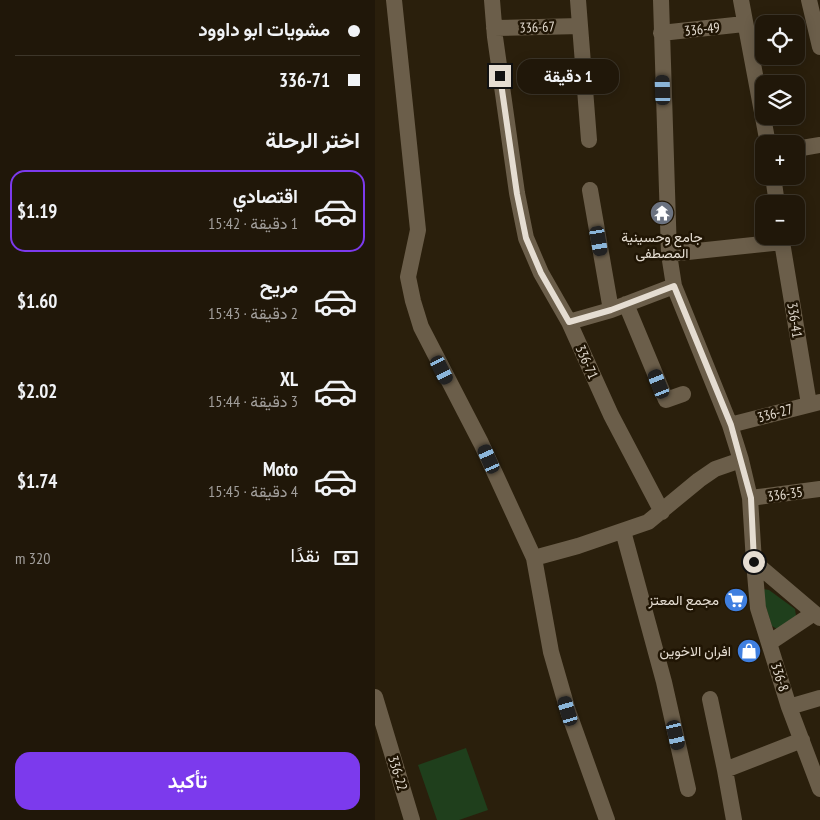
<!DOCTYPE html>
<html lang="ar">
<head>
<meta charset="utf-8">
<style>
  body { margin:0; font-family:"PT Sans Narrow",Vazirmatn,sans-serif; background:#2d2417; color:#f1f3f6; direction:rtl; height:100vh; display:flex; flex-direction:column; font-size:19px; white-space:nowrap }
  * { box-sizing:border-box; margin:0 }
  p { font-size:16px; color:#a29f9c }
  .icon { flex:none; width:28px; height:28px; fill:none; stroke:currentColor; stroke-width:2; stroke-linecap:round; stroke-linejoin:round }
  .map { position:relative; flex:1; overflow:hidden; direction:ltr }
  .side { display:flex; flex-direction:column; background:#201709; width:375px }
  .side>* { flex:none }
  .banner { display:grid; align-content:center; height:110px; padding:0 15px; background:#201709 }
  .fabs { position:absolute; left:380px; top:15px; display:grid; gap:10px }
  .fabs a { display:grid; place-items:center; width:50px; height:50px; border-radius:10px; background:#201709; box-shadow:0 2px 12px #0003,0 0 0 1px #3d362a; font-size:25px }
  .end { position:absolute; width:22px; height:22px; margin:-11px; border:6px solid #e5ddd2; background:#111; box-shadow:0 0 0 2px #111 }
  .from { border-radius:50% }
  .bubble { position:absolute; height:35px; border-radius:15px; background:#201709; box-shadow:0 2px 12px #0003,0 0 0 1px #3d362a; font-size:16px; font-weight:700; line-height:35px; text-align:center; direction:rtl }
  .car { position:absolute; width:15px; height:30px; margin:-15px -8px; border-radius:6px; box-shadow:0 0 4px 1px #0007; background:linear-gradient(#222 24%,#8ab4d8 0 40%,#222 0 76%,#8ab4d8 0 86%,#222 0) }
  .banner b { display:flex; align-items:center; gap:18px; height:48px; font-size:19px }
  .banner b+b { border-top:1px solid #3d362a }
  .banner i { width:12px; height:12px; background:#f1f3f6 }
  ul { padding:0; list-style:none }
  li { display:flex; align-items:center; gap:15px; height:82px; margin:0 10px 8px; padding:0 5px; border:2px solid transparent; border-radius:15px }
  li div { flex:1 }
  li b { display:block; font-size:19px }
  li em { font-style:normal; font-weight:700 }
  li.current { border-color:#7c3aed }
  li>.icon { width:45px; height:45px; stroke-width:1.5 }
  h2 { padding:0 15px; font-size:22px; line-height:60px }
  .pay { display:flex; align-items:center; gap:12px; height:55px; padding:0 15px; font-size:19px }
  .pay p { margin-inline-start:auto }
  .primary-button { display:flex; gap:10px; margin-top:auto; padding:10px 15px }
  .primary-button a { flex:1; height:58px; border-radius:15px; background:#7c3aed; color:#fff; font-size:20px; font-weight:700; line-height:58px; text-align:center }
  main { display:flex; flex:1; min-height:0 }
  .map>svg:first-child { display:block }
  .green { fill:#1f3f1c }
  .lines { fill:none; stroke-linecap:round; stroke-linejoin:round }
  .minor { stroke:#6b5e4a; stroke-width:16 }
  .route { stroke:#e5ddd2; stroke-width:6 }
  .labels { text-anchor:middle; stroke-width:5; stroke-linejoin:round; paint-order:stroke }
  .street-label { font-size:14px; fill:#e5ddd2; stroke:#201504 }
  .poi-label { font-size:14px; fill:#e5ddd2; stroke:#201504; text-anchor:end }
</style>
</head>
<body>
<main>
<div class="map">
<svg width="445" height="820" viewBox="0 0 445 820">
  <rect width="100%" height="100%" fill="#2a1f0c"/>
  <path class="green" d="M388,589L394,590L420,609L421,616L402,629L397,626L386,591Z
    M91,748L113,810L84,820H62L43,765Z"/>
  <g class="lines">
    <path class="minor" d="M19,0L43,230L33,277L38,301L46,327L106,443L159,558L176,652L193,711L232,820
      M117,0L120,37L142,193L151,238L166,273L194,322L236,415L287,512
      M203,0L214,140
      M286,0L294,254L299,286L355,425L366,460L375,498L379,562L445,618
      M366,0L393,144
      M434,0L445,47
      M119,28L205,26
      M286,33L369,24
      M421,149L445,145
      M398,176L402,204
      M215,190L236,310
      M406,236L434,404
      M294,254L407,242
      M251,304L291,400L308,394
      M194,322L236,310L299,286
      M355,425L445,402
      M375,498L445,489
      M248,531L289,682L313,789
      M159,558L203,546L273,522L324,480L340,469L366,460
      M379,562L383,608L414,707L445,789
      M394,643L439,613
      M0,697L37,820
      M335,699L350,770
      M414,707L445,698
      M359,820L350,770L427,740"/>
  </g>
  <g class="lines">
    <path class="route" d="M125,76L142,194L151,238L166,273L194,322L236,310L299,286L356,425L376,498L379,562"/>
  </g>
  <defs>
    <g id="temple-disc" transform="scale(1.25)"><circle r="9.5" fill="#6b7280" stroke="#201504"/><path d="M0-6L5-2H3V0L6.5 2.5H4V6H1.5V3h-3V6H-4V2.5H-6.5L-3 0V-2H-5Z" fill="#fff"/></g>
    <g id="supermarket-disc" transform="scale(1.25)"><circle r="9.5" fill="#3f7fe0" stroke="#201504"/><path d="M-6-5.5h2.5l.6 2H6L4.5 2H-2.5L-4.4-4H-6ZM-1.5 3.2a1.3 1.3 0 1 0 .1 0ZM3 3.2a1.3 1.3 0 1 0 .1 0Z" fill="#fff"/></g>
    <g id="shop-disc" transform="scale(1.25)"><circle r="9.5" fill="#3f7fe0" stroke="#201504"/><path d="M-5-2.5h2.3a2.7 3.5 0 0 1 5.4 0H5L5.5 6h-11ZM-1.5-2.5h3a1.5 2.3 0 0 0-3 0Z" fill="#fff"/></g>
  </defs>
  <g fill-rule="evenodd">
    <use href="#temple-disc" x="287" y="213"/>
    <use href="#supermarket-disc" x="361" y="600"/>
    <use href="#shop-disc" x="374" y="651"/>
  </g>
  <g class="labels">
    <g class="street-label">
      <text transform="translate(162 27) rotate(-2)" y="5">336-67</text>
      <text transform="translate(327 29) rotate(-6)" y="5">336-49</text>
      <text transform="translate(420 320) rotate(81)" y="5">336-41</text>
      <text transform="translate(212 362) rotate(66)" y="5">336-71</text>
      <text transform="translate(400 413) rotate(-15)" y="5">336-27</text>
      <text transform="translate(410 494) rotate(-8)" y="5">336-35</text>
      <text transform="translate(405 677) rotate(72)" y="5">336-8</text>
      <text transform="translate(23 773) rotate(73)" y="5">336-22</text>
    </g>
    <g class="poi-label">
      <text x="287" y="242" text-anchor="middle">جامع وحسينية<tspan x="287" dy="16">المصطفى</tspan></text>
      <text x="344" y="605">مجمع المعتز</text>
      <text x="356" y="656">افران الاخوين</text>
    </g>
  </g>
</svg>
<div class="fabs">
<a><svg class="icon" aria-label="locate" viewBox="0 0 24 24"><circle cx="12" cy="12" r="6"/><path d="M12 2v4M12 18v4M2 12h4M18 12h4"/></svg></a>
<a><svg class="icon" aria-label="layers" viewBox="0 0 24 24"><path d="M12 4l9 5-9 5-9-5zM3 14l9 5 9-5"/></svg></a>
<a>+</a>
<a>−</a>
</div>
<i class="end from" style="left:379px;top:562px"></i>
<i class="end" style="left:125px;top:76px"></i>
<div class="bubble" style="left:142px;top:59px;width:102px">1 دقيقة</div>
<i class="car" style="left:288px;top:90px;rotate:358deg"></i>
<i class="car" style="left:224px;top:241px;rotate:170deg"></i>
<i class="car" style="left:67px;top:370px;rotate:153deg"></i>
<i class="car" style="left:284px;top:384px;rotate:338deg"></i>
<i class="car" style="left:114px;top:459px;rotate:336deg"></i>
<i class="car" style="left:193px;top:711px;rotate:343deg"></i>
<i class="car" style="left:301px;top:735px;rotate:167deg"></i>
</div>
<section class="side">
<div class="banner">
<b><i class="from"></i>مشويات ابو داوود</b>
<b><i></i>336-71</b>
</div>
<h2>اختر الرحلة</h2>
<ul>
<li class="current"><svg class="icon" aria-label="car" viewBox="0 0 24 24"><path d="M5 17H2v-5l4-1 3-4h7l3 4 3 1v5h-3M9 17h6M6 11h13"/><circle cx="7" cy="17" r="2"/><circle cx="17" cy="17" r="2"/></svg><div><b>اقتصادي</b><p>1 دقيقة · 15:42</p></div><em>$1.19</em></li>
<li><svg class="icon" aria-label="car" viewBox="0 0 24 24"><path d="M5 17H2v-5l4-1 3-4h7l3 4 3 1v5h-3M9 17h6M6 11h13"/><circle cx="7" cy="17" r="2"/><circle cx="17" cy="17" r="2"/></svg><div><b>مريح</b><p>2 دقيقة · 15:43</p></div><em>$1.60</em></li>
<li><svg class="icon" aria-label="car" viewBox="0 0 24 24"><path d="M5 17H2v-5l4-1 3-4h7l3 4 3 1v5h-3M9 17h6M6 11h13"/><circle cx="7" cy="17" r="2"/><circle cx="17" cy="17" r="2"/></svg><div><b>XL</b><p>3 دقيقة · 15:44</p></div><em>$2.02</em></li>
<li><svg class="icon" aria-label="car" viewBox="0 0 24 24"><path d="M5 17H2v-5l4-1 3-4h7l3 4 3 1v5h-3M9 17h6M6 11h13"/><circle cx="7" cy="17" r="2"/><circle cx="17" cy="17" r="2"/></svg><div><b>Moto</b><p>4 دقيقة · 15:45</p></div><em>$1.74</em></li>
</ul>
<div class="pay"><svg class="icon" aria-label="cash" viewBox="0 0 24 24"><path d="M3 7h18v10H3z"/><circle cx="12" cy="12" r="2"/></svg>نقدًا<p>320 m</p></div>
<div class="primary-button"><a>تأكيد</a></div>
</section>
</main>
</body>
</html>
